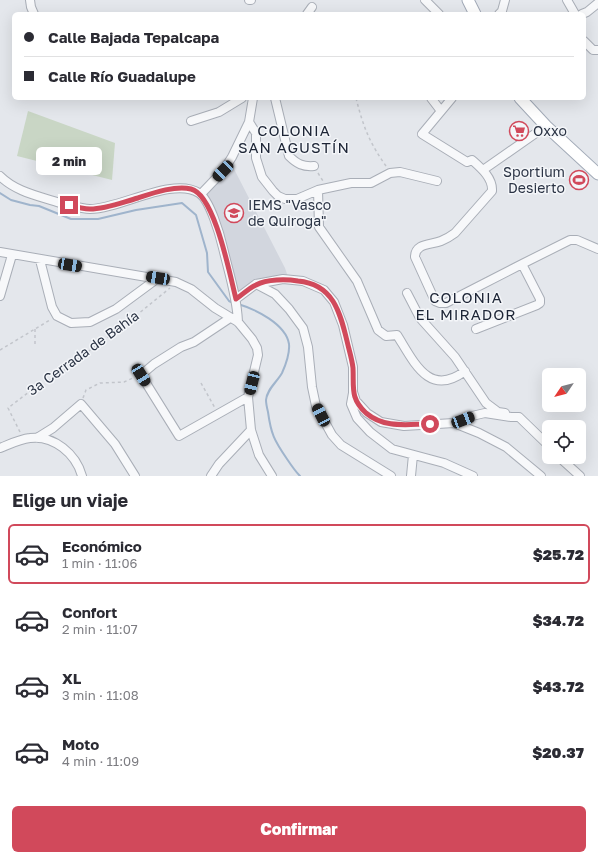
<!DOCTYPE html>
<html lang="es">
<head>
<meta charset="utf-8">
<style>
  body { margin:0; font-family:"Golos Text",sans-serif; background:#f7f7f7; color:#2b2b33; height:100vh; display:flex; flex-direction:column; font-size:15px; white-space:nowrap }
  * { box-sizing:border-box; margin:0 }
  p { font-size:13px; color:#7c7c81 }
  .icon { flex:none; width:22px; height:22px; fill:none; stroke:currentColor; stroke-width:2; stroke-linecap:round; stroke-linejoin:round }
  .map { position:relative; height:476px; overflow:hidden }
  .panel { display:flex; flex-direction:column; background:#fff; flex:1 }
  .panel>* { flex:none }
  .top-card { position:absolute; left:12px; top:12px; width:574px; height:88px; border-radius:6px; box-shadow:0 4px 16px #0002; display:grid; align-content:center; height:88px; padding:0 12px; background:#fff }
  .needle { width:26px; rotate:235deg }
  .buttons { position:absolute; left:542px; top:368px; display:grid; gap:8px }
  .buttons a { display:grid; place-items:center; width:44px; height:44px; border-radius:6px; background:#fff; box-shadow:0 4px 16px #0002; font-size:20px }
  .end { position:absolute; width:18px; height:18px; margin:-9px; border:5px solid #d1495b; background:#fff; box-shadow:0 0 0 2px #fff }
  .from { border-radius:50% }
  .bubble { position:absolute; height:28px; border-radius:6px; background:#fff; box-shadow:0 4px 16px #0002; font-size:13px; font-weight:800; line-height:28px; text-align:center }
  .car { position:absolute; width:12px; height:24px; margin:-12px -6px; border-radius:5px; box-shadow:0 0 3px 1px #0007; background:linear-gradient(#222 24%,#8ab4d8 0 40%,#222 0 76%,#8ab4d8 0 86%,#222 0) }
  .top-card b { display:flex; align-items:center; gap:14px; height:38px; font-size:15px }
  .top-card b+b { border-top:1px solid #e1e1e2 }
  .top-card i { width:10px; height:10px; background:#2b2b33 }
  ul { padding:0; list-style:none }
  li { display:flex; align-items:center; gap:12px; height:60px; margin:0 8px 6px; padding:0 4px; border:2px solid transparent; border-radius:6px }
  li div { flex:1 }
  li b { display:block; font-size:15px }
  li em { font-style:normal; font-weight:800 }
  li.active { border-color:#d1495b }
  li>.icon { width:36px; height:36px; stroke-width:1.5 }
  h2 { padding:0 12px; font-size:18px; line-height:48px }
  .button { display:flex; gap:8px; margin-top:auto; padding:8px 12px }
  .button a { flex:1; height:46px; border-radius:6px; background:#d1495b; color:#fff; font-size:16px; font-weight:800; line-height:46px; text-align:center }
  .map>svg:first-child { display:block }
  .built { fill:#d2d6de }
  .green { fill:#c9d6c5 }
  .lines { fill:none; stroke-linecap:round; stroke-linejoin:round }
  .stream { stroke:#9fb4cc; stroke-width:2 }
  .building { fill:#bbc0ca }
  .minor-casing { stroke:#a9aeb7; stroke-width:10 }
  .major-casing { stroke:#a3abb8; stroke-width:13 }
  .path { stroke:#c2c5cb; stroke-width:1.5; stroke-dasharray:3 3; stroke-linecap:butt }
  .minor { stroke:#f7f8fa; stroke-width:8 }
  .major { stroke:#fff; stroke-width:11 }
  .route { stroke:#d1495b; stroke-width:5 }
  .labels { text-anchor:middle; stroke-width:3; stroke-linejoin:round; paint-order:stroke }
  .poi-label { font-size:14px; fill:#2b3445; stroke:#f4f6f9; text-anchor:start }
  .street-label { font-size:14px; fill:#2b3445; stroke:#f4f6f9 }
  .neighbourhood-label { font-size:15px; letter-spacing:1px; fill:#1d2536; stroke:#f4f6f9 }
</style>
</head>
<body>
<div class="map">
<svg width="598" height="476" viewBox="0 0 598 476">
  <rect width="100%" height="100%" fill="#e4e7ec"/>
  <path class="built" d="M233,167L285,268L288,277H282L237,297L204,194Z"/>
  <path class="green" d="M28,111L115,143L112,180L17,156Z"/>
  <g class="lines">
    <path class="stream" d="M0,193L11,200L30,205L39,206L71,219H98L136,210L182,203L196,215L207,253L208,272L229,301L233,303
      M238,304C255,309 286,324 289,344C290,354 286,364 282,373C277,382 267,389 266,400C266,403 267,408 268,412C271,434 274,440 287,459C291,465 295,471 300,476"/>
  </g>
  <path class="building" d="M521,121L529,131L516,140L509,131Z"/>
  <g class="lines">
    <g class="minor-casing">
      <path id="minor" d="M30,0L31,7L34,14
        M249,0H251
        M425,0L439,14
        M567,0L575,14
        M307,14L312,7
        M499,14L502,11L505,0
        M582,14L587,12L598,3
        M584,41L593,50H598
        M275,98L289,156C297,164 303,167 314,166
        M431,98L441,111
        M452,98L422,134L467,162L472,160C481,168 493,178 492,191L455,233C451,236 446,239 441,241C431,245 415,243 415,257L435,301L440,303H446L522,264L570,240H577L598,249
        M191,121L219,112L242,98
        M249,122L256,133V158L262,177L273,191L278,196L285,199H297L318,190L351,183H371L390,173L400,172L437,181
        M483,170L546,126
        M0,176C16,192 39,196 60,203C70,205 81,209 90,209C120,209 173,176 199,193C210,200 220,235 223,248C229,273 237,297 238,322
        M318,190L319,227L357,281L378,330L386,336L397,335C414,362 429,398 465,371
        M201,194L223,171L232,157L249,122L253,98
        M0,252L176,282L191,289L215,308L238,322L252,339L257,348L258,355L248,397L251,430L259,455L272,476
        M40,260L52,307L57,316L71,323L90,322L116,309L158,278
        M256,284L275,294L289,309L303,328L308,347L312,387L316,406L332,435L341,445L391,476
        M407,293L420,318L455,357L486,403L498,412L505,413
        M0,296L12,255
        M236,299L256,284L283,279L303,281L324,290L334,302L343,325L353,367V392L356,401L367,413L381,422L404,426L454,423L472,416L485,413L511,417H519L549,446
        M230,318L194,342L181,347L154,364L141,375L179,436L248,397
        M476,329L537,305L540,303V299L522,264
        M353,393L351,404L357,418L370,432L392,449L444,463L473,476
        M454,423L479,433L506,447L541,476
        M37,438L53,428L81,404L115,444L135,476
        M0,448C10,444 20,439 30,438C54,435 76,454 82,476
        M559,457L580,476
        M211,476L219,464L251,430
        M411,476L413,455"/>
    </g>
    <g class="major-casing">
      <path id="major" d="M468,0L475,14
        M520,98L546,126L598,174"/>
    </g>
    <path class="path" d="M356,98C363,126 369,142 386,166
      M318,173L323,181
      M35,329V346
      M0,350L50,320
      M201,383L215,408
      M83,398L86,390L100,383L124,382L135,377
      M20,432L8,408L42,382L47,379L51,380L138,314L170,288"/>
    <use href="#minor" class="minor"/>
    <use href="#major" class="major"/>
  </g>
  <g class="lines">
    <path class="route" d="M69,205C76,207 83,209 90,209C106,209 123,202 138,198C153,193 176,185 191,189C215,195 230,276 236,299C242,295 249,288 256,285C267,279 286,279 298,281C333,284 340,312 347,341C349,350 352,359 353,368C354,388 350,398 366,413C385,429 408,424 430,424"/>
  </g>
  <defs>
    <g id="supermarket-ring" transform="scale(1)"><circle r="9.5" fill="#f4f6f9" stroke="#d1495b" stroke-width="1.5"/><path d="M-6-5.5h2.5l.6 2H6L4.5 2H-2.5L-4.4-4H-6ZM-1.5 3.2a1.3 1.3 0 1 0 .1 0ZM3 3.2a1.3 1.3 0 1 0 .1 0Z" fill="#d1495b"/></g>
    <g id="stadium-ring" transform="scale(1)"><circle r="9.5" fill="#f4f6f9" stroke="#d1495b" stroke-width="1.5"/><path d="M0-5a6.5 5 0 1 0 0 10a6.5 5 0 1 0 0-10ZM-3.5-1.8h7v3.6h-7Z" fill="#d1495b"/></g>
    <g id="school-ring" transform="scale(1)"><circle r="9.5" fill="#f4f6f9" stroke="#d1495b" stroke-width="1.5"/><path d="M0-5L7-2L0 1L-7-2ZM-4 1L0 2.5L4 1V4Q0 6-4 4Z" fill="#d1495b"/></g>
  </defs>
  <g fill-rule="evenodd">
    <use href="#supermarket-ring" x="519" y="131"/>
    <use href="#stadium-ring" x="579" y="180"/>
    <use href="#school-ring" x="234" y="213"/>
  </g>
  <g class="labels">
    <g class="poi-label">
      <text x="533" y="136">Oxxo</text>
      <text x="565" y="177" text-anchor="end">Sportium<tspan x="565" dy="16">Desierto</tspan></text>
      <text x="248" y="210">IEMS "Vasco<tspan x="248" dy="16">de Quiroga"</tspan></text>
    </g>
    <g class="street-label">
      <text transform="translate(83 353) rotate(-36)" y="5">3ª Cerrada de Bahía</text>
    </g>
    <g class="neighbourhood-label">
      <text x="294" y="136">COLONIA<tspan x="294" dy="17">SAN AGUSTÍN</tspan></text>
      <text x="466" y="303">COLONIA<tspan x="466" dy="17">EL MIRADOR</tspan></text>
    </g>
  </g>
</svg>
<div class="buttons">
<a><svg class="needle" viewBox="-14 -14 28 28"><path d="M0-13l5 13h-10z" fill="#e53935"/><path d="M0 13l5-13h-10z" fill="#7c7c81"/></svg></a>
<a><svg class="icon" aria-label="locate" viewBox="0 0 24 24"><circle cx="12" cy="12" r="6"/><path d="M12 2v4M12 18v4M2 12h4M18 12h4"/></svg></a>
</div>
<i class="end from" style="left:430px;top:424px"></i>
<i class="end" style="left:69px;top:205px"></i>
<div class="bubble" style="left:36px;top:147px;width:66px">2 min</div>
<i class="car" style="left:223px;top:171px;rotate:224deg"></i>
<i class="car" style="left:70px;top:265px;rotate:99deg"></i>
<i class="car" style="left:158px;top:278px;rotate:279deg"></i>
<i class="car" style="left:141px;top:375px;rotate:148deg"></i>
<i class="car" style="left:252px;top:383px;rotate:194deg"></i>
<i class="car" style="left:321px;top:415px;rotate:333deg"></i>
<i class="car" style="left:463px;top:420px;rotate:69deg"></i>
<div class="top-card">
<b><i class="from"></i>Calle Bajada Tepalcapa</b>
<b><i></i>Calle Río Guadalupe</b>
</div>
</div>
<section class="panel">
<h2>Elige un viaje</h2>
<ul>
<li class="active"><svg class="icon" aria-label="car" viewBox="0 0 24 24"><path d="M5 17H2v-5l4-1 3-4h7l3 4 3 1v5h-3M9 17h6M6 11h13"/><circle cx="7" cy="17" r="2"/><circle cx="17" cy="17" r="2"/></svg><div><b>Económico</b><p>1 min · 11:06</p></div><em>$25.72</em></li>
<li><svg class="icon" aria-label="car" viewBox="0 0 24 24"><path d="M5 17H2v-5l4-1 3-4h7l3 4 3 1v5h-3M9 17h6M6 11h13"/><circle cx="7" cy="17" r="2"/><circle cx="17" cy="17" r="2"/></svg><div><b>Confort</b><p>2 min · 11:07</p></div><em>$34.72</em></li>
<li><svg class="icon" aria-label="car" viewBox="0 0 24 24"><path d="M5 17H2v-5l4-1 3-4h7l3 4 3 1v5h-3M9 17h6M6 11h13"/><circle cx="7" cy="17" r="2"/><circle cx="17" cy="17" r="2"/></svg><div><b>XL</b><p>3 min · 11:08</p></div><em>$43.72</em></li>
<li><svg class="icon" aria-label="car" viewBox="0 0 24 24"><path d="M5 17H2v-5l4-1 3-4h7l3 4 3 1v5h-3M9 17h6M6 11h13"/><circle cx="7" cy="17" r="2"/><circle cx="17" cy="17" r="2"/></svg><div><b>Moto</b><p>4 min · 11:09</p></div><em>$20.37</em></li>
</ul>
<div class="button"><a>Confirmar</a></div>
</section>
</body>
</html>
